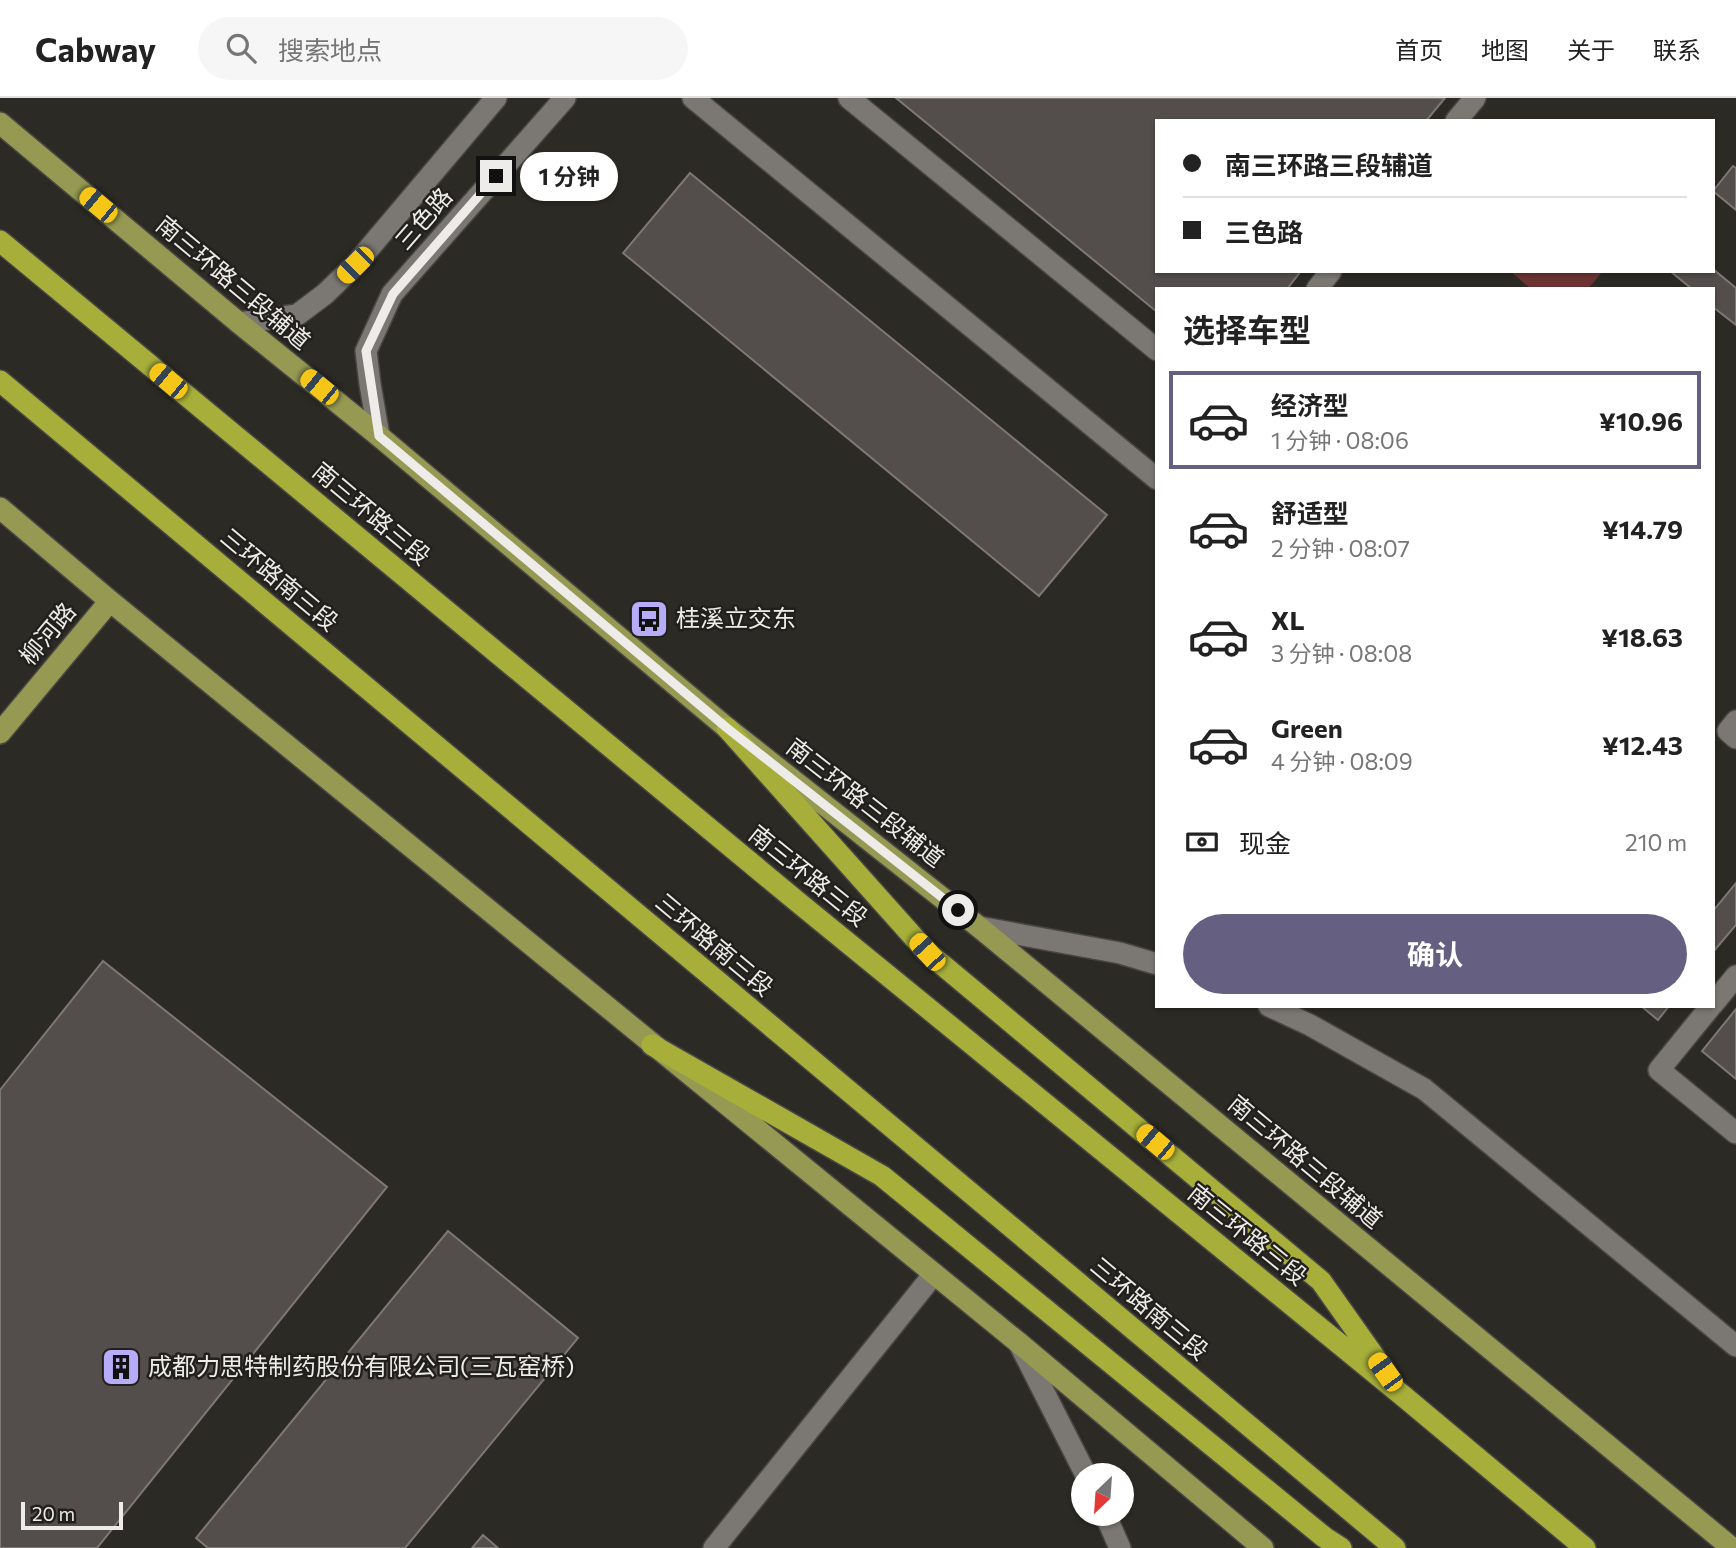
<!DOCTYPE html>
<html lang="zh">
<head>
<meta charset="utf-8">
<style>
  body { margin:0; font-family:Commissioner,"Noto Sans SC",sans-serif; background:#f6f6f6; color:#222; height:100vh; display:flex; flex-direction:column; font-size:26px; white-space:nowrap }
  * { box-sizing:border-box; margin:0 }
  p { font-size:23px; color:#767676 }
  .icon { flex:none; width:38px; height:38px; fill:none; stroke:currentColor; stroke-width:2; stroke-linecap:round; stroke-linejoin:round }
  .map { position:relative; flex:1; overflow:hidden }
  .side { position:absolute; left:1155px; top:189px; width:560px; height:721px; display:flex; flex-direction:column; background:#fff; border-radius:0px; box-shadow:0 2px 5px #0004 }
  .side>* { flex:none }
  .banner { position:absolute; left:1155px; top:21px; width:560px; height:154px; border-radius:0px; box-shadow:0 2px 5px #0004; display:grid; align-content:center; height:154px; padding:0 28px; background:#fff }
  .needle { width:46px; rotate:205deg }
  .controls { position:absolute; left:1071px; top:1365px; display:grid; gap:14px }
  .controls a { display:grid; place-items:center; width:63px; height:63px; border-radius:50%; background:#fff; box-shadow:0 2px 5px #0004; font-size:35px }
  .scale { position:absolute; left:21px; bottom:18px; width:102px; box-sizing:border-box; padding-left:7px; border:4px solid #edece9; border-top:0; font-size:19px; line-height:24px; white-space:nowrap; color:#edece9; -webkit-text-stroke:5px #22201c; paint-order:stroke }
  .end { position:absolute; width:32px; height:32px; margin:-16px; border:9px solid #edece9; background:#111; box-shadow:0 0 0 4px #111 }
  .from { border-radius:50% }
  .bubble { position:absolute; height:49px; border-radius:24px; background:#fff; box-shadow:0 2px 5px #0004; font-size:23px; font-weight:700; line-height:49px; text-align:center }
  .car { position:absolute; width:21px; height:42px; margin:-21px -10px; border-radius:9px; box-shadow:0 0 5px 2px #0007; background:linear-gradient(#f5c518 24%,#345 0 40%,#f5c518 0 76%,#345 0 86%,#f5c518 0) }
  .banner b { display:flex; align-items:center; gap:24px; height:66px; font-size:26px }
  .banner b+b { border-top:2px solid #e0e0e0 }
  .banner i { width:18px; height:18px; background:#222 }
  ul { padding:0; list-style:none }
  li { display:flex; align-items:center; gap:21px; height:98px; margin:0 14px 10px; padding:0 14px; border:4px solid transparent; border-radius:0px }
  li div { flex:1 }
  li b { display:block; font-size:26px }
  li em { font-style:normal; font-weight:700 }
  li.selected { border-color:#656082 }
  li>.icon { width:63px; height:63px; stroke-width:1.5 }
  h2 { padding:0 28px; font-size:32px; line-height:84px }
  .pay { display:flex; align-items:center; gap:18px; height:77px; padding:0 28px; font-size:26px }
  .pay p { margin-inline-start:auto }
  .button { display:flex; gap:14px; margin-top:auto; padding:14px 28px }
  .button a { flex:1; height:80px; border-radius:42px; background:#656082; color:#fff; font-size:28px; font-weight:700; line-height:80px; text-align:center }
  header { display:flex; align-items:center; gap:42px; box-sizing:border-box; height:98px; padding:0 35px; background:#fff; border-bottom:2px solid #e0e0e0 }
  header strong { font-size:33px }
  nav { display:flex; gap:38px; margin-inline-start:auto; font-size:24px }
  .search { width:490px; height:63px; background:#f6f6f6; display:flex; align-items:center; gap:18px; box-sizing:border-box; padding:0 24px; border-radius:38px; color:#767676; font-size:26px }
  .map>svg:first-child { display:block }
  .green { fill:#6d3333 }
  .building { fill:#534e4b; stroke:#7e7875; stroke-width:2 }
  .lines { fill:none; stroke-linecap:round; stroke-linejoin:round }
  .minor-casing { stroke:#484643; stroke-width:24 }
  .major-casing { stroke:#484643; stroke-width:24 }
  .highway-casing { stroke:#484643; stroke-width:24 }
  .minor { stroke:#7b7874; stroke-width:21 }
  .major { stroke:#959951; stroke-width:21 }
  .highway { stroke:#a7af3a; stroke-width:21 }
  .route { stroke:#edece9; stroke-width:9 }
  .labels { text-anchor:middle; stroke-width:5; stroke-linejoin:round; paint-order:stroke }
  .street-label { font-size:24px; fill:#edece9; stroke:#22201c }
  .poi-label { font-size:24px; fill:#edece9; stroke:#22201c; text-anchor:start }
</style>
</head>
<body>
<header>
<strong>Cabway</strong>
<div class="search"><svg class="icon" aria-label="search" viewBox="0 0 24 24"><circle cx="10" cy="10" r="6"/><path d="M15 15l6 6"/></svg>搜索地点</div>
<nav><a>首页</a><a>地图</a><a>关于</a><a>联系</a></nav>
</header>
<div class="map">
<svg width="1736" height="1450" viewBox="0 0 1736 1450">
  <rect width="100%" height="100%" fill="#2c2a25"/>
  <path class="green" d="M1510,173H1603L1588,191H1531Z"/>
  <path class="building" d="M896,0H1445L1426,23H1157V173H1301L1287,191H1157V214Z
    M1733,68L1736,70V112L1713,93Z
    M690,75L1107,417L1039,498L623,155Z
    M1713,171L1736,190V227L1713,209V191H1692L1670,173H1713Z
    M1736,785V827L1713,854V813Z
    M103,863L387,1089L97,1450H0V992Z
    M1641,908H1669L1658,922Z
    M1736,911V981L1702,953Z
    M448,1133L578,1240L405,1450H208L196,1440Z
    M483,1437L498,1450H472Z"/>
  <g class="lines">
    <g class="minor-casing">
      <path id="minor" d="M693,0L1157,381
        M849,0L1157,252
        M1456,23L1475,0
        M1317,191L1331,173
        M239,225L297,217L325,196L355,167L496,0
        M379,338L370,286L366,253L392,196L565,0
        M1736,623L1728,633L1736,640
        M979,829L1120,855L1157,866
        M1713,906L1736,878
        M1269,908L1310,927L1424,991L1736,1248
        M1711,908L1659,972L1736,1035
        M1019,1245L1086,1377
        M1105,1416L1120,1450
        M714,1450L934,1176"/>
    </g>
    <g class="major-casing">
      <path id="major" d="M0,25L239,225L379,338L727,630L979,829L1732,1450
        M0,410L110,503L1019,1245L1263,1450
        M0,635L110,503"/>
    </g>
    <g class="highway-casing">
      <path id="highway" d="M0,143L799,805L1402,1297L1585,1450
        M0,283L1395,1450
        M727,630L927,854L1321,1183L1386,1275
        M652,947L882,1078L1324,1439L1341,1450"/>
    </g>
    <use href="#minor" class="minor"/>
    <use href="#major" class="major"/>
    <use href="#highway" class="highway"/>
  </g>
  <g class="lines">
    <path class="route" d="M496,78L393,196L366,253L379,338L727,630L958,812"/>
  </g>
  <defs>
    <g id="bus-square" transform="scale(2.0125)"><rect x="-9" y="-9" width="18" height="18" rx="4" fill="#b6acf8" stroke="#22201c"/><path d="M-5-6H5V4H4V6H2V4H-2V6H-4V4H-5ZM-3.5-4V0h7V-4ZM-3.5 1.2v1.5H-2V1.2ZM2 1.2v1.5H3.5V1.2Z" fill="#111"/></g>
    <g id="building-square" transform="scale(2.0125)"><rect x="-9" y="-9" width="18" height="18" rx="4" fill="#b6acf8" stroke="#22201c"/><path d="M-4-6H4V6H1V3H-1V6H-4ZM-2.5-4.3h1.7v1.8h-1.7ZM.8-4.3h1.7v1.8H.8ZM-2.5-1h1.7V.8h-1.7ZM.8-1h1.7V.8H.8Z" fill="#111"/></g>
  </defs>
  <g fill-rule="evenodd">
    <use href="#bus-square" x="649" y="521"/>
    <use href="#building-square" x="121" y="1269"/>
  </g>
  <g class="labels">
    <g class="street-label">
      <text transform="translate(424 121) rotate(-49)" y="8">三色路</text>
      <text transform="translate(233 185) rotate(40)" y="8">南三环路三段辅道</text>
      <text transform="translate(371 416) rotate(40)" y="8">南三环路三段</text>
      <text transform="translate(279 482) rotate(40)" y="8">三环路南三段</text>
      <text transform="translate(48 536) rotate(-50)" y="8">柳河路</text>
      <text transform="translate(865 705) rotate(38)" y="8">南三环路三段辅道</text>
      <text transform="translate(808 778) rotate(39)" y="8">南三环路三段</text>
      <text transform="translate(714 847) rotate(40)" y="8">三环路南三段</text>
      <text transform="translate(1305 1064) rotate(40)" y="8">南三环路三段辅道</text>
      <text transform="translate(1247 1137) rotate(39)" y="8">南三环路三段</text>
      <text transform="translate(1149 1211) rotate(40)" y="8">三环路南三段</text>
    </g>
    <g class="poi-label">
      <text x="676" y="529">桂溪立交东</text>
      <text x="148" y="1277">成都力思特制药股份有限公司(三瓦窑桥)</text>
    </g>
  </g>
</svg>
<div class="controls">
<a><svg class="needle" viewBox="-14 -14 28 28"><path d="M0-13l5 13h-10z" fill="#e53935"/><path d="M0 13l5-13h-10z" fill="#767676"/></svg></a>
</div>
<div class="scale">20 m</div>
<i class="end from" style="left:958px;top:812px"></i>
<i class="end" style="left:496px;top:78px"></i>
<div class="bubble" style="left:520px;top:54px;width:98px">1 分钟</div>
<i class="car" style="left:98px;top:107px;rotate:310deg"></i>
<i class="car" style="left:355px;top:167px;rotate:225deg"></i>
<i class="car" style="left:168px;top:283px;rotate:310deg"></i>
<i class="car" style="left:319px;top:289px;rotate:309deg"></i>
<i class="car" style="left:927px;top:854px;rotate:318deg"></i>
<i class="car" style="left:1155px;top:1044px;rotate:310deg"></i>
<i class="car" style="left:1385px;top:1274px;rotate:324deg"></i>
<div class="banner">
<b><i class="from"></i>南三环路三段辅道</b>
<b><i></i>三色路</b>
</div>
<section class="side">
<h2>选择车型</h2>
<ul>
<li class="selected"><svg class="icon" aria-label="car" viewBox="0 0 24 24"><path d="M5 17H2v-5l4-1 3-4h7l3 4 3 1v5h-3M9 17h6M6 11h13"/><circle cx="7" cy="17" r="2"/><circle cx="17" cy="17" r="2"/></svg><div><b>经济型</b><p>1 分钟 · 08:06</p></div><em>¥10.96</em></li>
<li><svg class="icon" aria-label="car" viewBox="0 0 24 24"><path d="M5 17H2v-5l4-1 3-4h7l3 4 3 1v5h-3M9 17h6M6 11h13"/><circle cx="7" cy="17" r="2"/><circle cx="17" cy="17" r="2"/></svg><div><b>舒适型</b><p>2 分钟 · 08:07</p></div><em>¥14.79</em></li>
<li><svg class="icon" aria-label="car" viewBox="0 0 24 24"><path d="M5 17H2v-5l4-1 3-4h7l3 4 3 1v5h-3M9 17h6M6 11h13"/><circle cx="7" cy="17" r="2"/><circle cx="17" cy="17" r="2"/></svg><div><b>XL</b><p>3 分钟 · 08:08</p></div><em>¥18.63</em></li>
<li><svg class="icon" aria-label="car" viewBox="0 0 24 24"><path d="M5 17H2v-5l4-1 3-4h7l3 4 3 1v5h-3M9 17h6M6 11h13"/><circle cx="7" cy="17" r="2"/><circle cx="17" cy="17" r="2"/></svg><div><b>Green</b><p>4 分钟 · 08:09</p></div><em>¥12.43</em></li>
</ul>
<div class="pay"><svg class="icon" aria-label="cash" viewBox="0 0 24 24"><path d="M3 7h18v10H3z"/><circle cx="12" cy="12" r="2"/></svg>现金<p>210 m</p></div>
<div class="button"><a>确认</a></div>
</section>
</div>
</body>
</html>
